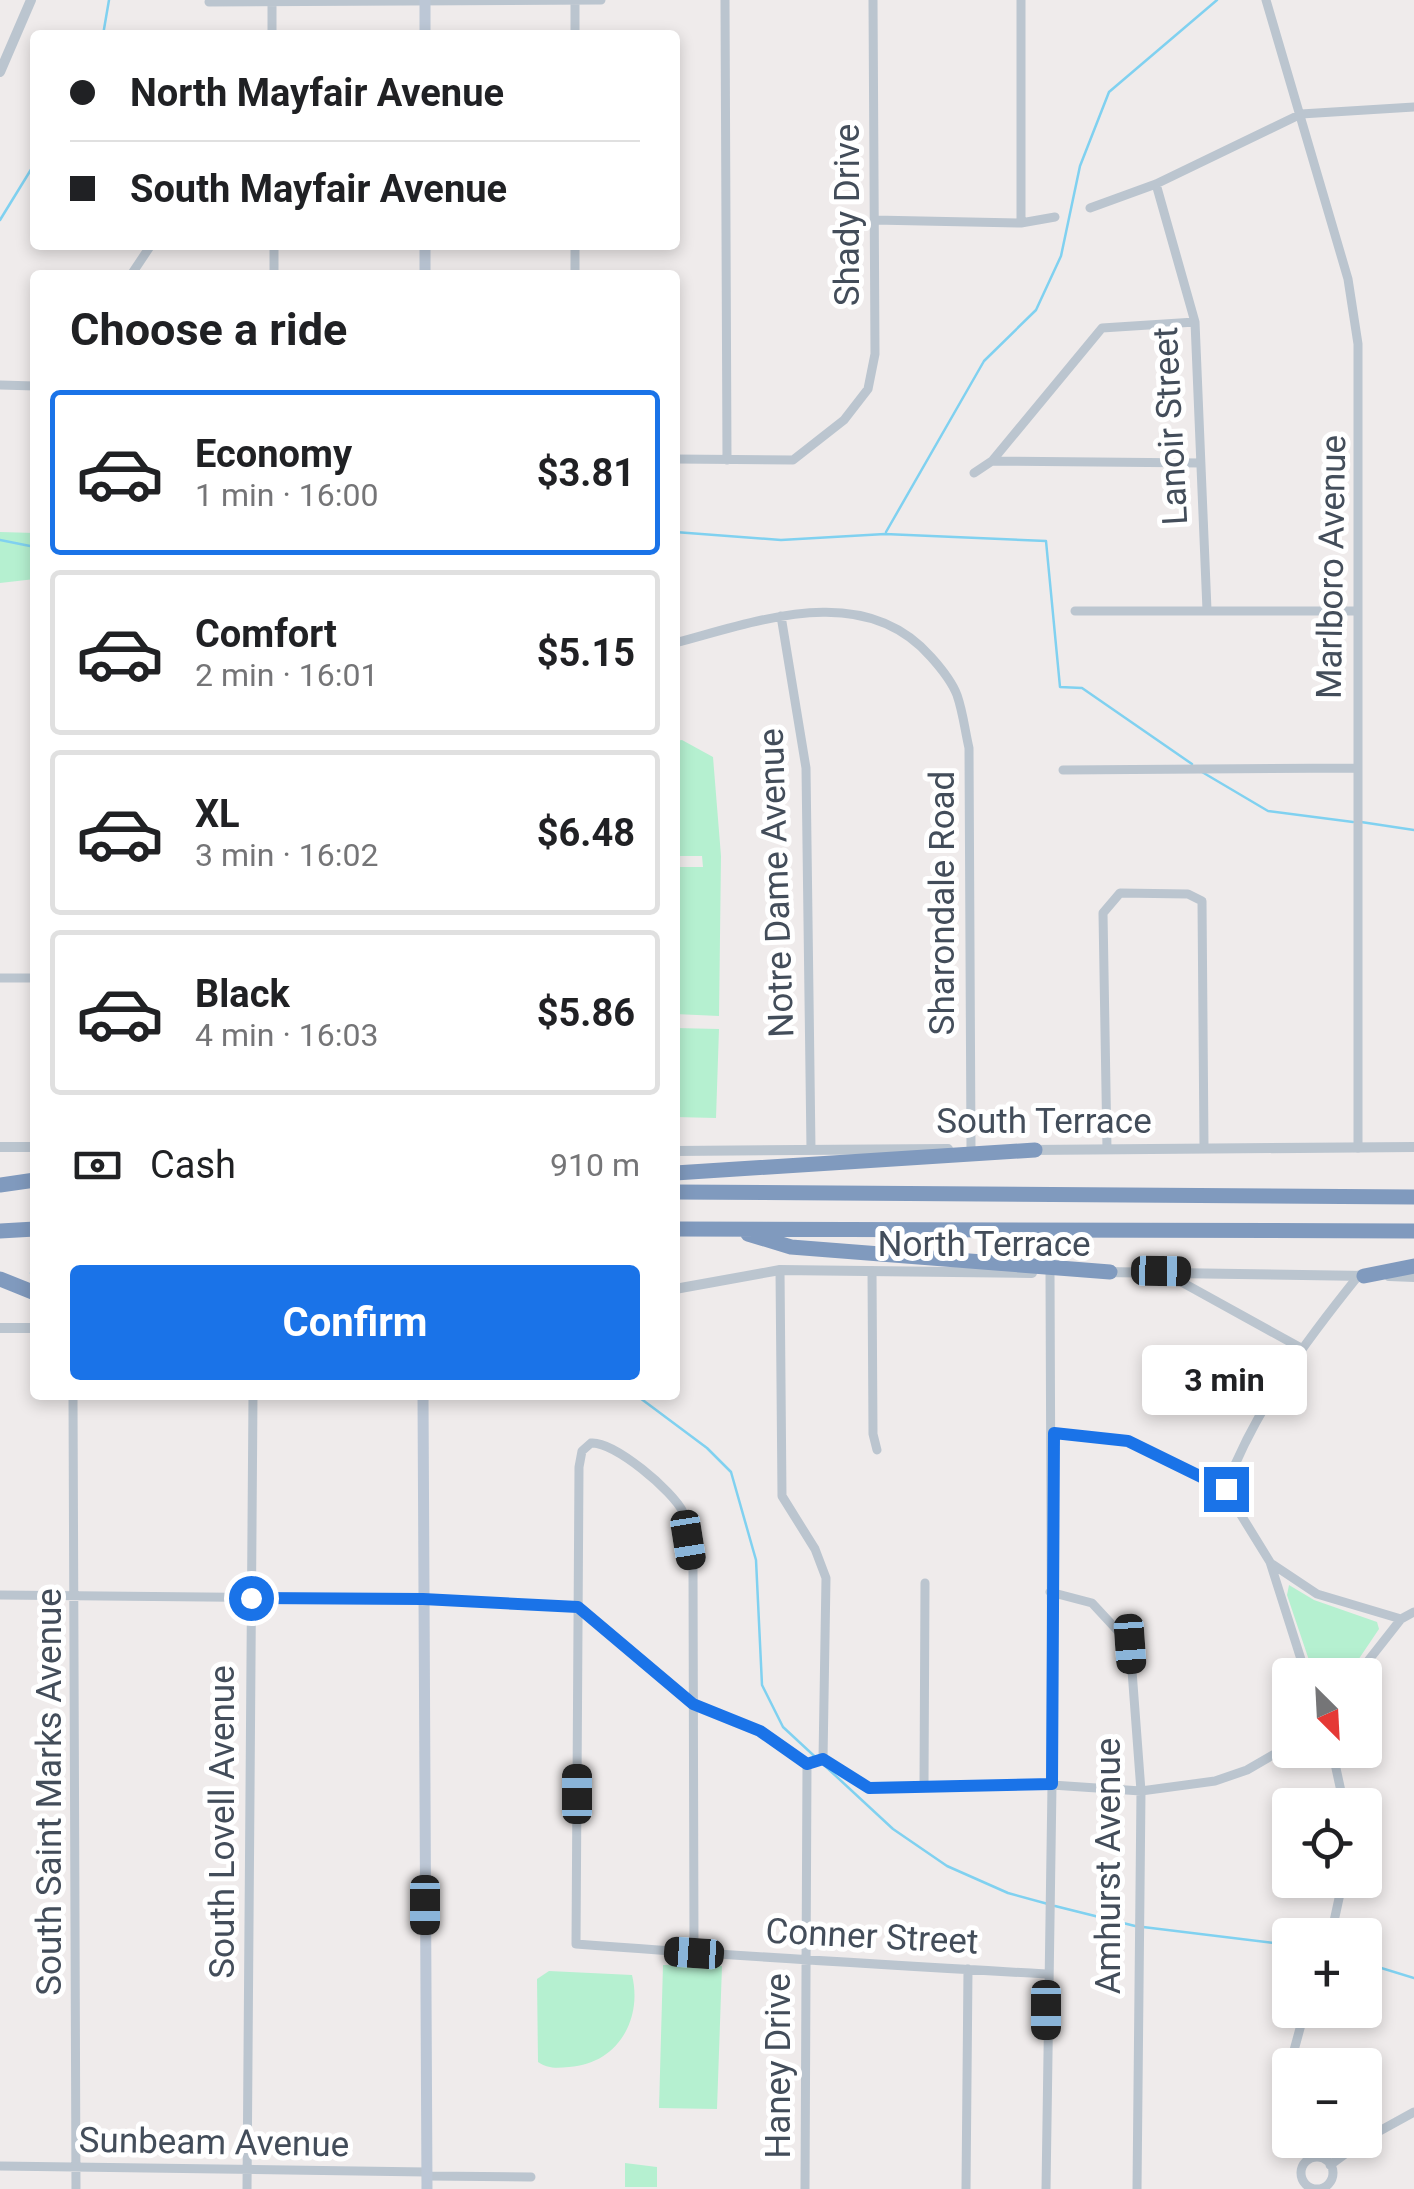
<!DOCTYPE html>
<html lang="en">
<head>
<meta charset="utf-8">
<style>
  body { margin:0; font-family:Roboto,sans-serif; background:#f2f2f2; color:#202124; height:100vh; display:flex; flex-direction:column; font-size:38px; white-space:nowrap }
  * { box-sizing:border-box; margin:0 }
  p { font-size:32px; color:#757577 }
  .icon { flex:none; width:55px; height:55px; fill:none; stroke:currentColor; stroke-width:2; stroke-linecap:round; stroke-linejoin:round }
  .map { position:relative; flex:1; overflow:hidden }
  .details { position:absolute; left:30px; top:270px; width:650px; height:1130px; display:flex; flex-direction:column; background:#fff; border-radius:10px; box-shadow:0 5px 15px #0003 }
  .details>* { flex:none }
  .banner { position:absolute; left:30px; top:30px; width:650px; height:220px; border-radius:10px; box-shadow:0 5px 15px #0003; display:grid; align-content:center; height:220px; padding:0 40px; background:#fff }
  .needle { width:65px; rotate:156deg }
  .fabs { position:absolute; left:1272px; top:1658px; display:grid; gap:20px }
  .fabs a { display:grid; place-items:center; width:110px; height:110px; border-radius:10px; background:#fff; box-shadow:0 5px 15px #0003; font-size:50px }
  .end { position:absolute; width:45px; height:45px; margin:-22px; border:12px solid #1a73e8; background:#fff; box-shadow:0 0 0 5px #fff }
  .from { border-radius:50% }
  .bubble { position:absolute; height:70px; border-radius:10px; background:#fff; box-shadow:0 5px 15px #0003; font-size:32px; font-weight:700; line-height:70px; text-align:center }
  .car { position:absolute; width:30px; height:60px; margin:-30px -15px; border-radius:12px; box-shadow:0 0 8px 2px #0007; background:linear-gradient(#222 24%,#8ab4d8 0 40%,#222 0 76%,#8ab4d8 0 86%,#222 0) }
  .banner b { display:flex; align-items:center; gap:35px; height:95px; font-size:38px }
  .banner b+b { border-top:2px solid #e0e0e0 }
  .banner i { width:25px; height:25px; background:#202124 }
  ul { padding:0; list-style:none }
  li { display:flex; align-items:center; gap:30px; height:165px; margin:0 20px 15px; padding:0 20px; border:5px solid #e0e0e0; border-radius:10px }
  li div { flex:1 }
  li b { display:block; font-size:38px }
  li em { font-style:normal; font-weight:700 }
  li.current { border-color:#1a73e8 }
  li>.icon { width:90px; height:90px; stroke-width:1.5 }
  h2 { padding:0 40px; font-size:45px; line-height:120px }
  .pay { display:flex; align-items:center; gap:25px; height:110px; padding:0 40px; font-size:38px }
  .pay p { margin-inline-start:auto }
  .primary-button { display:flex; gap:20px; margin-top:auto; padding:20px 40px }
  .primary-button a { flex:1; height:115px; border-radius:10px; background:#1a73e8; color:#fff; font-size:40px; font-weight:700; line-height:115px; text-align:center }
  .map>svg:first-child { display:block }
  .green { fill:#b5f0d0 }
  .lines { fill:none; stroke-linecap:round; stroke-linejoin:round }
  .stream { stroke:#80d1f0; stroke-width:2.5 }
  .minor { stroke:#bbc5cf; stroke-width:9 }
  .tertiary { stroke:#bbc5cf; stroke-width:10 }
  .secondary { stroke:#bcc7d6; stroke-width:11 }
  .motorway { stroke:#809abe; stroke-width:15 }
  .route { stroke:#1a73e8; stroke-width:12 }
  .labels { text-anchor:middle; stroke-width:10; stroke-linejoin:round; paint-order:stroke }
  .street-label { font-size:35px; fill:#434d5a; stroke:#fff }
</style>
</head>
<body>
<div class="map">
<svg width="1414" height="2189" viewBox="0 0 1414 2189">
  <rect width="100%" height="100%" fill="#efebeb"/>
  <path class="green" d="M0,532L35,533V579L0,583Z
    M682,740L713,757L721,856L719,1016L675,1014V867H703L702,856H675V741Z
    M675,1028L719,1029L716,1118L675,1117Z
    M1289,1585L1314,1600L1377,1622L1379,1629L1348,1675H1314L1287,1595Z
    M663,1965L722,1966L717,2109L659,2108Z
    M549,1971L632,1975C643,2020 617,2064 569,2067C557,2068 548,2069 538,2062L537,1979Z
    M625,2163L657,2167V2187H625Z"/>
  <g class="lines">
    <path class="stream" d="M103,35L109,0
      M0,220L35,163
      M675,532L781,540L885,534L1046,541L1060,687L1082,688L1192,764
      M886,532L984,361L1036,310L1061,256L1080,166L1109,92L1217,0
      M0,540L35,547
      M1202,772L1268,811L1353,822
      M1361,822L1414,830
      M31,1273L35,1271
      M636,1395L707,1448L731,1472L756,1560L762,1685L783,1727L893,1829L947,1866L1008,1893L1048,1904
      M1055,1906L1135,1926
      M1143,1927L1290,1945
      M1365,1963L1414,1978"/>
    <path class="minor" d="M725,0L727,460
      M1266,0L1348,279L1358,344V1148
      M272,1V35
      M209,2L601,0
      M575,2V35
      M1156,184L1195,322L1207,610
      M1090,208L1156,184L1301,114L1414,107
      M874,220L1021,223L1055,217
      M1021,223V0
      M274,245V275
      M575,245V275
      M131,275L151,245
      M0,385L35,386
      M675,459L793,460L844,420L868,389L875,354L873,0
      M992,461L1102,328L1195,322
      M974,473L992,461L1201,463
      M1075,611H1356
      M781,616L806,768L811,1149
      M675,643C758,621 864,580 931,657C940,667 952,682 957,695C963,712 965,731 969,748L971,1149
      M1063,770L1356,768
      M0,978H35
      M1107,1149L1103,913L1120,893L1188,894L1202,901L1204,1147
      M780,1270L782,1496L815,1549L826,1578L823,1759
      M872,1271L873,1434L877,1450
      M1167,1274L1301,1348
      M73,1395L76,2189
      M1053,1433L1128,1441L1225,1489
      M1272,1564L1317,1594L1401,1619
      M1050,1592L1092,1603L1130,1644L1141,1791L1137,2189
      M0,1595L423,1599L578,1607L693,1704L759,1731L807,1764
      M1306,1675L1270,1562L1225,1489C1255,1409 1305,1342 1359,1275
      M1357,1675L1401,1619L1414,1612
      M1332,1750L1344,1805
      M823,1759L869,1788L1052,1785L1141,1791L1215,1781L1247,1770L1290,1745
      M924,1785L925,1583
      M1331,1935L1343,1880
      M694,1953L693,1567C690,1551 690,1528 683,1512C673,1491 614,1441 591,1443L582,1451L579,1467L576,1944C733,1956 889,1965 1046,1974
      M1290,2099V2065L1305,2010
      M1365,2139L1414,2112
      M1300,2140L1309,2159
      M1301 2173a16 16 0 1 1 32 0a16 16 0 1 1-32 0Z
      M1330,2165L1364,2140
      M0,2166L426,2172
      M427,2176L531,2177
      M247,2189L253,1395
      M805,2189L807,1764
      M966,2189L968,1969
      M1046,2189L1052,1785L1050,1273"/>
    <path class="tertiary" d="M0,72L31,0
      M0,1147H35
      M1030,1150L1414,1147
      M675,1151L948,1149
      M1104,1272L1367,1276
      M1389,1276L1414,1277
      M675,1289L780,1270L1032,1273
      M0,1328H35"/>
    <path class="secondary" d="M425,0V35
      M425,275V245
      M423,1395L427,2189"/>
    <path class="motorway" d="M675,1173L1035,1150
      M0,1185L35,1180
      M675,1192L1414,1197
      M675,1229L1414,1231
      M0,1231L35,1229
      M748,1234L791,1247L1110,1272
      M1364,1276L1414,1266
      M0,1279L35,1293"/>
  </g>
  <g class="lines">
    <path class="route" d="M251,1598L423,1599L578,1607L693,1704L760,1731L807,1764L823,1759L869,1788L1052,1784L1054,1433L1128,1441L1226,1489"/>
  </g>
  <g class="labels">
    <g class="street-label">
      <text transform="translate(847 215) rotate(-90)" y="12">Shady Drive</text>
      <text transform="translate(1170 426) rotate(-93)" y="12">Lanoir Street</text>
      <text transform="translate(1331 567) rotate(-89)" y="12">Marlboro Avenue</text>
      <text transform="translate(776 883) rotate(-92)" y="12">Notre Dame Avenue</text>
      <text transform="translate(942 903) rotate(-90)" y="12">Sharondale Road</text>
      <text x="1044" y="1133">South Terrace</text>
      <text x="984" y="1256">North Terrace</text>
      <text transform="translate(49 1792) rotate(-90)" y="12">South Saint Marks Avenue</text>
      <text transform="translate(222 1822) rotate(-90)" y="12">South Lovell Avenue</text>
      <text transform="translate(1108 1866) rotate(-90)" y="12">Amhurst Avenue</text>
      <text transform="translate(872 1936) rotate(3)" y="12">Conner Street</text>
      <text transform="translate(778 2066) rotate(-90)" y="12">Haney Drive</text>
      <text transform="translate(214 2142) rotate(1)" y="12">Sunbeam Avenue</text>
    </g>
  </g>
</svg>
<div class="fabs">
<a><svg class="needle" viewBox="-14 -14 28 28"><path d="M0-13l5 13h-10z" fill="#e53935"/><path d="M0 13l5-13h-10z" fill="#757577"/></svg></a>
<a><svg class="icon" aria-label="locate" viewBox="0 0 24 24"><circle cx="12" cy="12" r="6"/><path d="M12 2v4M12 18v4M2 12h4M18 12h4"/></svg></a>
<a>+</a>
<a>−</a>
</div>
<i class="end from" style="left:251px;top:1598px"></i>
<i class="end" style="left:1226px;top:1489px"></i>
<div class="bubble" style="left:1142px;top:1345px;width:165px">3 min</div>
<i class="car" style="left:1161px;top:1271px;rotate:91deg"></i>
<i class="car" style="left:688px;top:1540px;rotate:171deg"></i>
<i class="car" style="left:1130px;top:1644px;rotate:176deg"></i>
<i class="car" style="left:577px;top:1794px;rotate:0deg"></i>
<i class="car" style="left:425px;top:1905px;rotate:180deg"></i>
<i class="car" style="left:694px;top:1953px;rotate:274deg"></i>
<i class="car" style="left:1046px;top:2010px;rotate:180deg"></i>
<div class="banner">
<b><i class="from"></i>North Mayfair Avenue</b>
<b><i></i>South Mayfair Avenue</b>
</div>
<section class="details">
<h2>Choose a ride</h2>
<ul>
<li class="current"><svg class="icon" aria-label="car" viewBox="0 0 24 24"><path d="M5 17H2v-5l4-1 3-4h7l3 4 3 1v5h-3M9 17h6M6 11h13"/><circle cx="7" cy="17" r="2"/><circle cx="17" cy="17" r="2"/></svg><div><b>Economy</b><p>1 min · 16:00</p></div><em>$3.81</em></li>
<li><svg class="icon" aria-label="car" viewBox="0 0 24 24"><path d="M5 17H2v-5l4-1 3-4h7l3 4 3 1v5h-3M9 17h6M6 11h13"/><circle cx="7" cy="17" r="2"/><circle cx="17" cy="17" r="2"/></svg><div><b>Comfort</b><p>2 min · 16:01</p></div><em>$5.15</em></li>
<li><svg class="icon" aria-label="car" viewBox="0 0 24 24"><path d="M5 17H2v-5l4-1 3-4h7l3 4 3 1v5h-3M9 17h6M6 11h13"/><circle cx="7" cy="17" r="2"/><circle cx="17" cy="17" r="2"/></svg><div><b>XL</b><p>3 min · 16:02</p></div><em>$6.48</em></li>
<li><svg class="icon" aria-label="car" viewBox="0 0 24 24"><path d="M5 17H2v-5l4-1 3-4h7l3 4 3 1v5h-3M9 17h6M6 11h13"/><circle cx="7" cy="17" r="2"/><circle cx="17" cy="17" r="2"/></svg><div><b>Black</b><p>4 min · 16:03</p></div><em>$5.86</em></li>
</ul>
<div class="pay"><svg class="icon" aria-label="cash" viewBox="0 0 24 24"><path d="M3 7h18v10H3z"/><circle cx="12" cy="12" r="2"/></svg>Cash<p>910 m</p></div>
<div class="primary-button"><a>Confirm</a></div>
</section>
</div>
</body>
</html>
